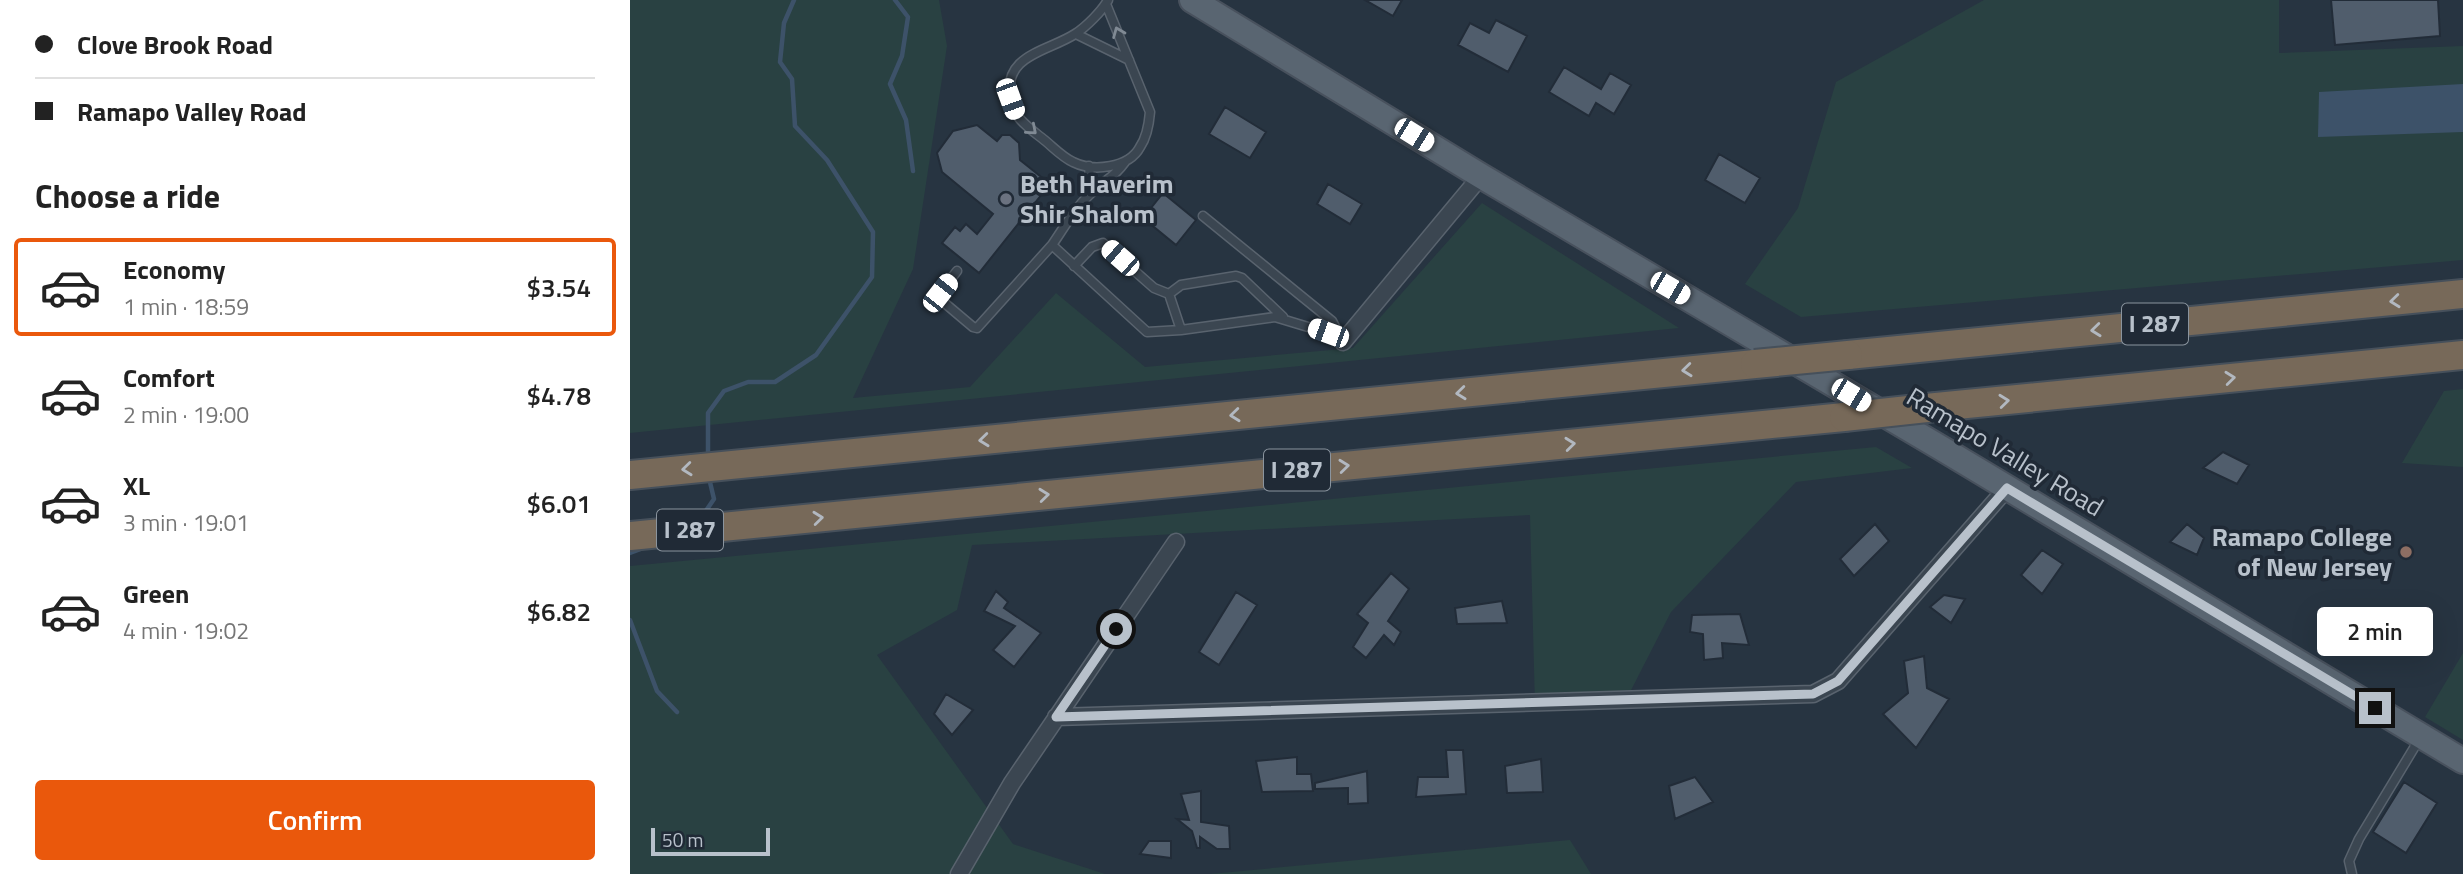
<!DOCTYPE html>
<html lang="en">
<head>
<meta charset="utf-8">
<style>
  body { margin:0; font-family:"Titillium Web",sans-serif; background:#f6f6f6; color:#222; height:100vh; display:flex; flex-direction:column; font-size:26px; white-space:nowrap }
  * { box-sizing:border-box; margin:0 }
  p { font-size:23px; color:#767676 }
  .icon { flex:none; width:38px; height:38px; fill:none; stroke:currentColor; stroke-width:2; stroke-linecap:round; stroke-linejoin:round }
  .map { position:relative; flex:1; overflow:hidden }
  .sheet { display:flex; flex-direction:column; background:#fff; width:630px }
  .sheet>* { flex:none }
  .banner { display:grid; align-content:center; height:154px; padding:0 35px; background:#fff }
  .scale { position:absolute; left:21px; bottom:18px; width:119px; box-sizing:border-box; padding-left:7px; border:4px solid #b8c1cb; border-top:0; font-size:19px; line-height:24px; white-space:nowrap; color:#b8c1cb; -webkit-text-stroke:5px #202a36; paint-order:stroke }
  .end { position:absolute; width:32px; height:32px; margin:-16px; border:9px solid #b8c1cb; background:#111; box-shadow:0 0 0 4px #111 }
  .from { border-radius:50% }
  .bubble { position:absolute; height:49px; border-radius:7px; background:#fff; box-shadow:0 7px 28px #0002; font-size:23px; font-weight:600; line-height:49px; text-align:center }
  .car { position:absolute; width:21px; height:42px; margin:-21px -10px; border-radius:9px; box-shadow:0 0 5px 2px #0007; background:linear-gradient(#fff 24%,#345 0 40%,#fff 0 76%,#345 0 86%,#fff 0) }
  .banner b { display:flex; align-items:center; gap:24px; height:66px; font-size:26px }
  .banner b+b { border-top:2px solid #e0e0e0 }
  .banner i { width:18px; height:18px; background:#222 }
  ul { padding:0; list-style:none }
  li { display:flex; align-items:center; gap:21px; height:98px; margin:0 14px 10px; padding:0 21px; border:4px solid transparent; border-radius:7px }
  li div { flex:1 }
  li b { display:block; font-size:26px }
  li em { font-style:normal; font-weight:600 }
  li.selected { border-color:#ea580c }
  li>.icon { width:63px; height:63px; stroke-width:1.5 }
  h2 { padding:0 35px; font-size:32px; line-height:84px }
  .primary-button { display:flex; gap:14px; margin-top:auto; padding:14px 35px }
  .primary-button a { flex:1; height:80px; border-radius:7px; background:#ea580c; color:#fff; font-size:28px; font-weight:600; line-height:80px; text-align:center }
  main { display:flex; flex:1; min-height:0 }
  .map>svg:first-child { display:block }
  .green { fill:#294142 }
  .water { fill:#3d5269 }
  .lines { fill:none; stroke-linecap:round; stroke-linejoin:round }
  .stream { stroke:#3d5269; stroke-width:4.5 }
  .building { fill:#505d6c; stroke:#222c38; stroke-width:2 }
  .lane-casing { stroke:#59636e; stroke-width:11 }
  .street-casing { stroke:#59636e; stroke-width:19 }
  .primary-casing { stroke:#48515d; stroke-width:28 }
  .highway-casing { stroke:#46505b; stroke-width:32 }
  .lane { stroke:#3b4651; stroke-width:8 }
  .street { stroke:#3b4651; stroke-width:16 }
  .primary { stroke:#596571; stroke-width:24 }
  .highway { stroke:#776959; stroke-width:28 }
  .highway-bridge-casing { stroke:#46505b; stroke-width:32; stroke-linecap:butt }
  .highway-bridge { stroke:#776959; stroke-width:28 }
  .oneway { stroke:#808a94 }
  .oneway2 { stroke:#b2b8c0 }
  .route { stroke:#b8c1cb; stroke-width:9 }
  .worship-dot { fill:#6b7280; stroke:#202a36; stroke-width:2.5 }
  .education-dot { fill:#8d6e63; stroke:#202a36; stroke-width:2.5 }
  .labels { text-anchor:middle; stroke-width:7; stroke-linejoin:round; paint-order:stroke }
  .shield { fill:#202a36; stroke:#8a949e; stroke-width:2 }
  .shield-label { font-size:24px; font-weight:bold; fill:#b8c1cb }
  .poi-label { font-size:26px; font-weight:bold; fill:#b8c1cb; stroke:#202a36; text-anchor:start }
  .street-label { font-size:26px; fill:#b8c1cb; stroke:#202a36 }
</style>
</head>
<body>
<main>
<section class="sheet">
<div class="banner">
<b><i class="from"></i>Clove Brook Road</b>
<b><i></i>Ramapo Valley Road</b>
</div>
<h2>Choose a ride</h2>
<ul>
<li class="selected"><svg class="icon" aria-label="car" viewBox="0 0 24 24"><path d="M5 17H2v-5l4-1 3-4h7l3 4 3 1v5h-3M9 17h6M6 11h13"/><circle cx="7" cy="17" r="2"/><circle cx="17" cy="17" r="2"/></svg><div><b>Economy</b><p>1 min · 18:59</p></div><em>$3.54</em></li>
<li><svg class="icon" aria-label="car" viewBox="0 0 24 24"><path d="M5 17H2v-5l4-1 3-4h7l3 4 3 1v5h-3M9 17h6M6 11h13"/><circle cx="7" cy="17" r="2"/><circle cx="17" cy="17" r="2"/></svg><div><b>Comfort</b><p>2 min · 19:00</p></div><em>$4.78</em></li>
<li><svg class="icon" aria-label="car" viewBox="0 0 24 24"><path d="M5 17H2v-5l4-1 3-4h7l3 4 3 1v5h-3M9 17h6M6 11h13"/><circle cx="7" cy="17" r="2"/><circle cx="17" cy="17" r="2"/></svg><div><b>XL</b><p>3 min · 19:01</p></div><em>$6.01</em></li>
<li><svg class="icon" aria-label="car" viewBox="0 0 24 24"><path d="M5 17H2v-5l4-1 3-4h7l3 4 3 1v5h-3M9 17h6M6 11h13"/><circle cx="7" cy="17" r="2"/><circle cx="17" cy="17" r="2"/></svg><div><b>Green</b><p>4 min · 19:02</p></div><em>$6.82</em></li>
</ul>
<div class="primary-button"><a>Confirm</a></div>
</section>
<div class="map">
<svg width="1833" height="874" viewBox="0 0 1833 874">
  <rect width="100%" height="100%" fill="#273441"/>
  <path class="green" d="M0,0H309L317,46L283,269L223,398L340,387L426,293L515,367L723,348L852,203L1049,328L0,433Z
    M1354,0H1649V53L1833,46V260L1171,317L1115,284L1168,208L1206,82Z
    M1833,389V467L1772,463L1814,391Z
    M1246,447L1282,468L1166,482L1041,612L996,700L905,706L900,515L342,545L327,610L247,655L383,844L475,874H0V566Z
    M1833,653V740L1795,717Z
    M940,840L961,874H580Z"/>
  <path class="water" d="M1833,84V132L1688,137L1689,92Z"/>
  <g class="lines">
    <path class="stream" d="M265,0L278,17L272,56L260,84L276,120L283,171
      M78,459V413L94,391L118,382H145L186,355L242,277L243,232L197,160L165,126L162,79L150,62L154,23L164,0
      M71,518L84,499L79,478
      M0,553L16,547
      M0,620L27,691L47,712"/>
  </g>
  <path class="building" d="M735,0H772L763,16Z
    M1701,0H1808L1810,36L1705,45Z
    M866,20L897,36L878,72L828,45L840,23L859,33Z
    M934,67L971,89L980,73L1001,85L984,114L966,103L959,116L919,92Z
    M595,107L636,132L620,158L579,134Z
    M347,125L367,141L372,135H380L389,143L390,160L420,184L349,273L312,243L325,227L330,231L336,224L347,234L363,214L312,172L307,153L323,131Z
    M1089,154L1130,178L1115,203L1075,180Z
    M698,184L732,204L720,224L687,204Z
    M533,193L566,220L546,245L513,218Z
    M1593,452L1619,465L1607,484L1573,468Z
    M1245,524L1259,541L1224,576L1210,559Z
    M1557,524L1574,538L1567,555L1540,542Z
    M1412,550L1433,564L1412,594L1391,575Z
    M761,573L779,589L758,621L771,632L764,645L754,635L736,658L723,647L738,623L727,614Z
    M366,591L378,602L374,608L411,633L384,667L363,650L385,626L354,611Z
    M606,592L627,605L589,665L569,652Z
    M1314,595L1335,599L1321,623L1300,607Z
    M872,601L877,623L827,624L825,608Z
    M1110,614L1119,645L1092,643L1093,658L1074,660L1073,634L1060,632L1062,615Z
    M1294,656L1297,688L1319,699L1286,748L1253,714L1278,693L1274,661Z
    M316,694L343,710L322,735L304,714Z
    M816,750H833L836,794L786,797L788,777H818Z
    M667,757V774H681L683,791L632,792L626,761Z
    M911,759L913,792L877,793L875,766Z
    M737,771L738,803L718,804V788L685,789V783Z
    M1065,777L1083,802L1045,819L1039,786Z
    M1774,782L1807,803L1776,853L1743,832Z
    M571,791V822L599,826L600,849H587L570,837V848H567L562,831L547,819L559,820L551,794Z
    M519,841H541V858L510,854Z"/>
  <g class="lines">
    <g class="lane-casing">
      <path id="lane" d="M476,4L520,112C519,124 517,137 510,147C499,168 463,172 443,162C432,157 422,146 413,139C399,128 383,117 380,99C373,54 417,52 445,34C456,27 472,11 478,0
        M446,34L499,60
        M459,166L460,179L467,188
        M573,216L702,321L713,342
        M422,245C435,226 448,203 467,188C480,177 484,177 495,162
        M444,266L462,247L473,243L524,288L539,294L551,285L606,276L612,278L653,317
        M327,271L310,293L311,300L343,327L347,328L422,245L517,332L551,330L645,317L698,333L713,342
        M539,294L551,330
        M1722,874L1719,861L1729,839L1790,738"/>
    </g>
    <g class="street-casing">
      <path id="street" d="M713,342L851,176
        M426,717L1183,694L1208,681L1377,488
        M329,874L382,783L546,542"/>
    </g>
    <g class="primary-casing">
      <path id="primary" d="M562,0L851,176L1311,448L1833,761"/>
    </g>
    <g class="highway-casing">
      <path id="highway" d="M1218,355L1833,294
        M1306,407L1833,355
        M0,475L1125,364
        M0,536L1214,417"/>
    </g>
    <use href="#lane" class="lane"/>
    <use href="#street" class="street"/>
    <use href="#primary" class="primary"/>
    <use href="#highway" class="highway"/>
    <g class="highway-bridge-casing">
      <path id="highway-bridge" d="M1125,364L1218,355
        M1214,417L1306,407"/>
    </g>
    <use href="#highway-bridge" class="highway-bridge"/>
  </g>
  <defs><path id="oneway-chevron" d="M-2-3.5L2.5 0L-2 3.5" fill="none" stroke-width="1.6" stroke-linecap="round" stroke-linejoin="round" transform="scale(1.75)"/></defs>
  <g class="oneway">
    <use href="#oneway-chevron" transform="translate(488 32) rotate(-112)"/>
    <use href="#oneway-chevron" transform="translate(402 130) rotate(41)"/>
  </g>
  <g class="oneway2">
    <use href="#oneway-chevron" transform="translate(1765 301) rotate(174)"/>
    <use href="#oneway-chevron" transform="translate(1466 330) rotate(174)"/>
    <use href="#oneway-chevron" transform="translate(1057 370) rotate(174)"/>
    <use href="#oneway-chevron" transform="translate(1600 378) rotate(-6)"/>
    <use href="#oneway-chevron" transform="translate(831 393) rotate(174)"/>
    <use href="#oneway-chevron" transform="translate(1374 401) rotate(-6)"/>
    <use href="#oneway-chevron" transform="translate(605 415) rotate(174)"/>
    <use href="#oneway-chevron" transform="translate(354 440) rotate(174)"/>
    <use href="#oneway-chevron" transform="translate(940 444) rotate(-6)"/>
    <use href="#oneway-chevron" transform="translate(714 466) rotate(-6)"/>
    <use href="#oneway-chevron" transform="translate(57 469) rotate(174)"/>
    <use href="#oneway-chevron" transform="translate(414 495) rotate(-6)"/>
    <use href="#oneway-chevron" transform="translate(188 518) rotate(-6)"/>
  </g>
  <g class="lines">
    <path class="route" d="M486,629L426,717L1183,694L1208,681L1377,488L1745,708"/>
  </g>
  <circle class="worship-dot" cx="376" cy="199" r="7"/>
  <circle class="education-dot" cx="1776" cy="552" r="7"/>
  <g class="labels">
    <g class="shield">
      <rect x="1492" y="303.5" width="66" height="41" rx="5"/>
      <rect x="634" y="449.5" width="66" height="41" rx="5"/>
      <rect x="27" y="509.5" width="66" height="41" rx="5"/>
    </g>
    <g class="shield-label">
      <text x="1525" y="332">I 287</text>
      <text x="667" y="478">I 287</text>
      <text x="60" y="538">I 287</text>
    </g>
    <g class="poi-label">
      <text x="390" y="193">Beth Haverim<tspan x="390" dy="30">Shir Shalom</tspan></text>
      <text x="1762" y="546" text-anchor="end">Ramapo College<tspan x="1762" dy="30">of New Jersey</tspan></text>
    </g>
    <g class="street-label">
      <text transform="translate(1375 452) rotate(31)" y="9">Ramapo Valley Road</text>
    </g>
  </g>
</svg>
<div class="scale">50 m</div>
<i class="end from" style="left:486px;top:629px"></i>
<i class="end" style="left:1745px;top:708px"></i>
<div class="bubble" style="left:1687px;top:607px;width:116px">2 min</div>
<i class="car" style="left:380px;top:99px;rotate:160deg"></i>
<i class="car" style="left:784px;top:135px;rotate:122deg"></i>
<i class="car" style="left:490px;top:258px;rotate:311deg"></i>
<i class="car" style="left:1040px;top:288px;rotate:120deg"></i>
<i class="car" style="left:310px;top:293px;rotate:38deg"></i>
<i class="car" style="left:698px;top:333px;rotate:290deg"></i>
<i class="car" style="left:1221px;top:395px;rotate:121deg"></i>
</div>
</main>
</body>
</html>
